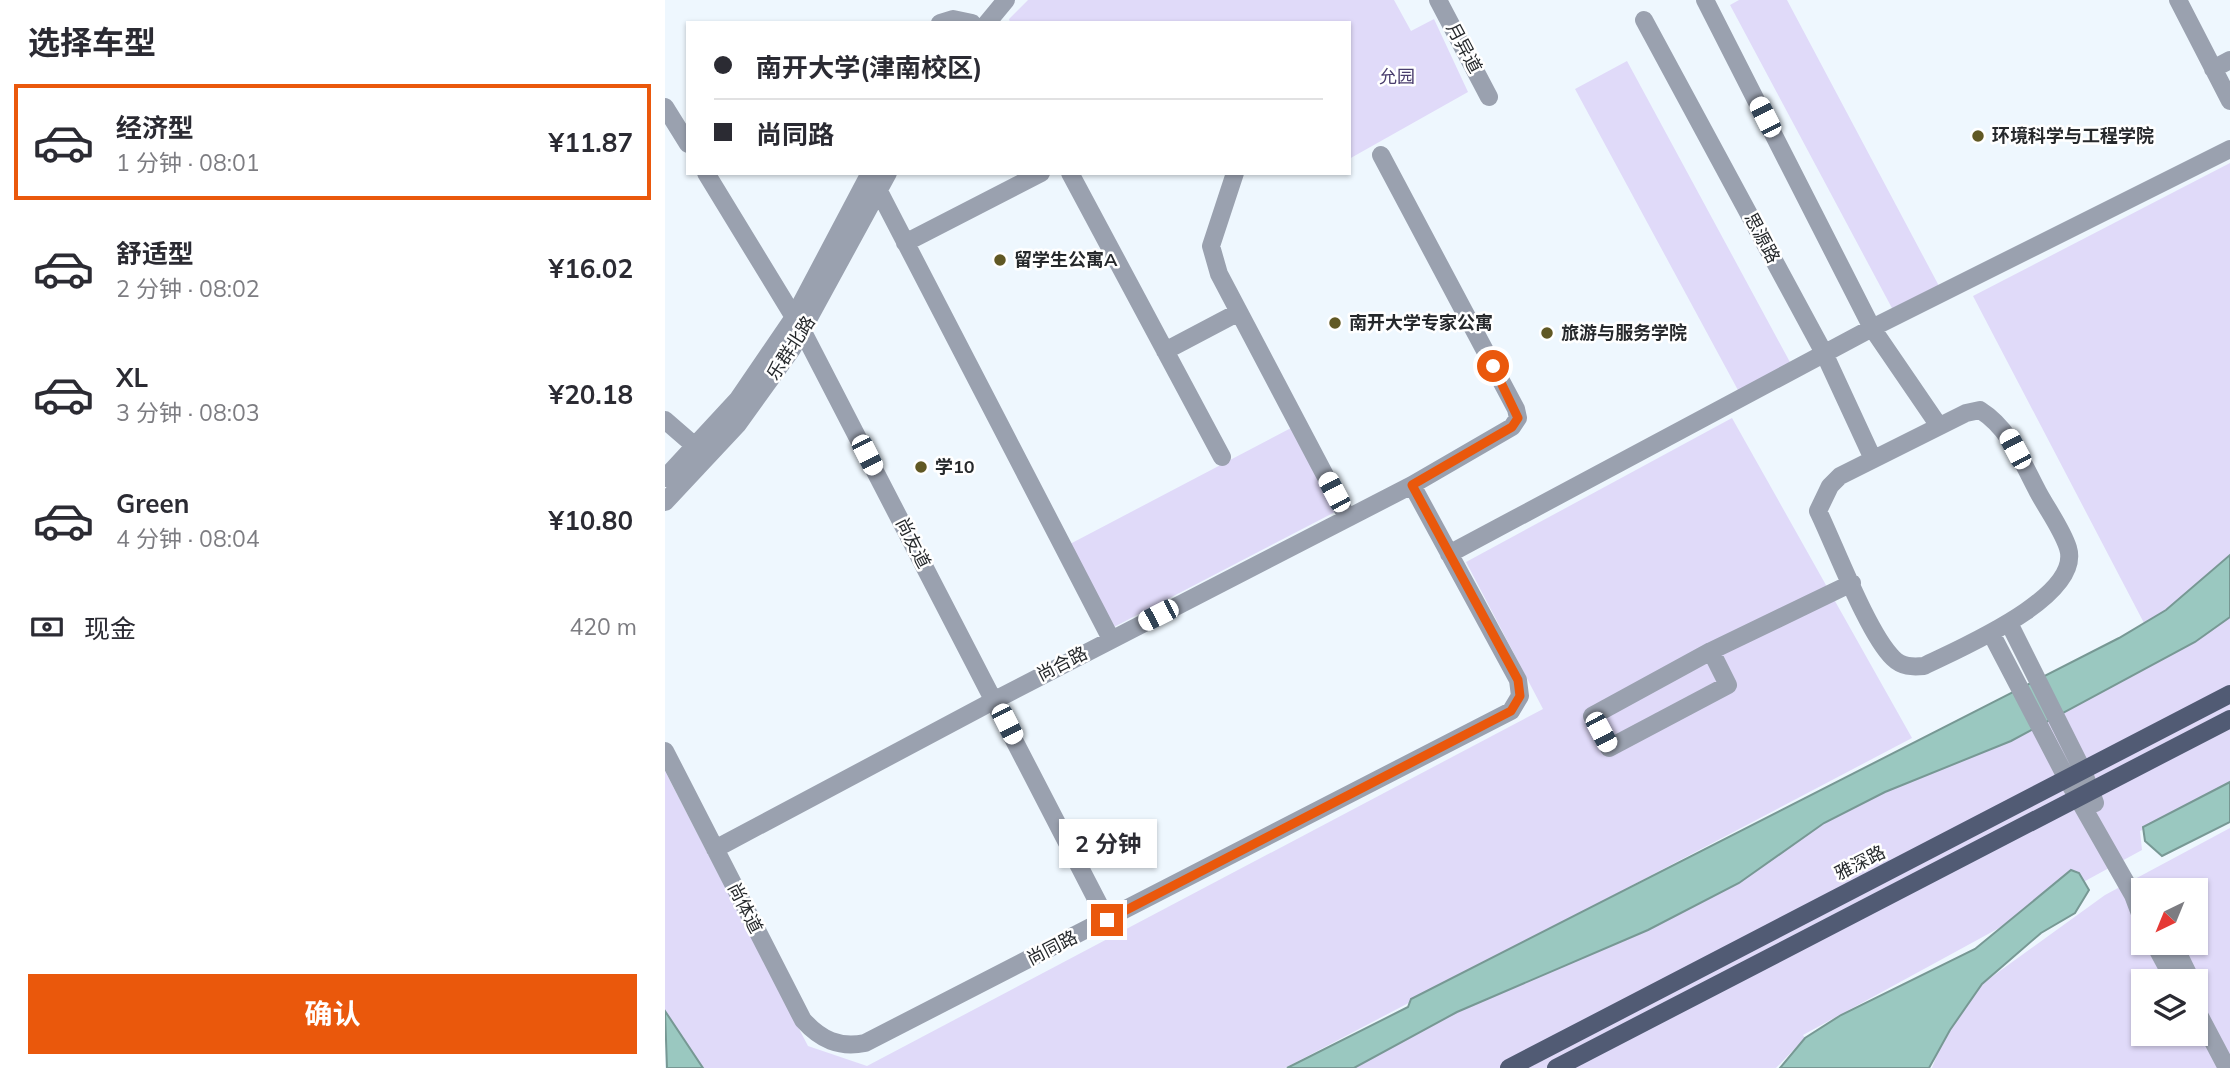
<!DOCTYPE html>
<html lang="zh">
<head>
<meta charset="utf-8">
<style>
  body { margin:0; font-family:Mulish,"Noto Sans SC",sans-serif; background:#f7f7f7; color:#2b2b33; height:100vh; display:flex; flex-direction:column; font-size:26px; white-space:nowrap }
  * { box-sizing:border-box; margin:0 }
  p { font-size:23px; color:#7c7c81 }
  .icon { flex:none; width:38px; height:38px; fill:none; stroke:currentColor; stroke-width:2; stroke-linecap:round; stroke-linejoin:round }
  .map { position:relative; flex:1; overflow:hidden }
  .panel { display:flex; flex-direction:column; background:#fff; width:665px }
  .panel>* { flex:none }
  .top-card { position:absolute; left:21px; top:21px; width:665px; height:154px; border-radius:0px; box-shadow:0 2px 5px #0004; display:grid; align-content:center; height:154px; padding:0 28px; background:#fff }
  .needle { width:46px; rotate:223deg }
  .controls { position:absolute; left:1466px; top:878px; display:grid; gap:14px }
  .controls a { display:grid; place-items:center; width:77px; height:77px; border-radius:0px; background:#fff; box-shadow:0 2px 5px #0004; font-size:35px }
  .end { position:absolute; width:32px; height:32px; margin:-16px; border:9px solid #ea580c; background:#fff; box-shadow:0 0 0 4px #fff }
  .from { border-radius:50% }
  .bubble { position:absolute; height:49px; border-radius:0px; background:#fff; box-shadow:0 2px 5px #0004; font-size:23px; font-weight:700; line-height:49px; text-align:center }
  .car { position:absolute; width:21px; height:42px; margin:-21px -10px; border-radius:9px; box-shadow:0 0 5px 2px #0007; background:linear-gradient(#fff 24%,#345 0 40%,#fff 0 76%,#345 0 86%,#fff 0) }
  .top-card b { display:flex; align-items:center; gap:24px; height:66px; font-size:26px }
  .top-card b+b { border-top:2px solid #e1e1e2 }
  .top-card i { width:18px; height:18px; background:#2b2b33 }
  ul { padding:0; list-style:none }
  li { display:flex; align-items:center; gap:21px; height:116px; margin:0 14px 10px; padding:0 14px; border:4px solid transparent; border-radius:0px }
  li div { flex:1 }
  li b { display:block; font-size:26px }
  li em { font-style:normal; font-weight:700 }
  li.current { border-color:#ea580c }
  li>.icon { width:63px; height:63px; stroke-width:1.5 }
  h2 { padding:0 28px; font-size:32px; line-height:84px }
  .pay { display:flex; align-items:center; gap:18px; height:77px; padding:0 28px; font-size:26px }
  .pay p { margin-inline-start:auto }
  .primary-button { display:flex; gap:14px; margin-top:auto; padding:14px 28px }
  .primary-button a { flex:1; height:80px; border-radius:0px; background:#ea580c; color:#fff; font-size:28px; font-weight:700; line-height:80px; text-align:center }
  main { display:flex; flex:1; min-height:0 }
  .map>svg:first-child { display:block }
  .green { fill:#e0daf9; fill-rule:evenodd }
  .water { fill:#9ac8c0; stroke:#779894; stroke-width:2 }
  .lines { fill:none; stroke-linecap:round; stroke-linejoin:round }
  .minor { stroke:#9aa1af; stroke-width:18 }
  .major { stroke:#515b74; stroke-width:18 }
  .route { stroke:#ea580c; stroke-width:9 }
  .poi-dot { fill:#605824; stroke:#fff; stroke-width:2.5 }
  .labels { text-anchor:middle; stroke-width:5; stroke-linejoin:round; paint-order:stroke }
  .street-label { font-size:18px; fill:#26292c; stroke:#fff }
  .park-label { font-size:18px; fill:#493d6d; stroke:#fff }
  .poi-label { font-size:18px; font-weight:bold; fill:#26292c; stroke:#fff; text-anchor:start }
</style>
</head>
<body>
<main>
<section class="panel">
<h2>选择车型</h2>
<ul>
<li class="current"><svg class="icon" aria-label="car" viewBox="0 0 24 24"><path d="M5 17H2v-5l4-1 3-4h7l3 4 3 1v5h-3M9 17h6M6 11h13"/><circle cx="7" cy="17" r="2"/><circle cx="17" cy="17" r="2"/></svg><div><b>经济型</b><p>1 分钟 · 08:01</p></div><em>¥11.87</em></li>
<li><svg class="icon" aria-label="car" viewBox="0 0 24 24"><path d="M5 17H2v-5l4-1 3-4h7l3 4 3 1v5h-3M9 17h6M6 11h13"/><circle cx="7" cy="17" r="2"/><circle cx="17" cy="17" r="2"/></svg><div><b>舒适型</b><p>2 分钟 · 08:02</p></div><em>¥16.02</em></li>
<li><svg class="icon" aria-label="car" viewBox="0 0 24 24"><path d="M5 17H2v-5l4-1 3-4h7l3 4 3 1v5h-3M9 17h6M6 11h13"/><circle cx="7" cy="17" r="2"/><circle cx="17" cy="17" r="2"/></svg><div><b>XL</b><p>3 分钟 · 08:03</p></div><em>¥20.18</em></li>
<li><svg class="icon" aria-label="car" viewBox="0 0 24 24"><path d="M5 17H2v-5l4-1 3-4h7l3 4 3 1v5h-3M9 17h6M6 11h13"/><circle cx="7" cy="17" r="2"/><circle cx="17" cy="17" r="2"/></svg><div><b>Green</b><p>4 分钟 · 08:04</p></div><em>¥10.80</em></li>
</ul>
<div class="pay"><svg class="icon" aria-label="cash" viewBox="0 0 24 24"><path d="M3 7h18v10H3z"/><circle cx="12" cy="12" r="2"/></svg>现金<p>420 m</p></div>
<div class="primary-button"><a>确认</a></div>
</section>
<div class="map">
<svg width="1565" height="1068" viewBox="0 0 1565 1068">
  <rect width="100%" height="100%" fill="#eef7fe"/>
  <path class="green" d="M363,0H729L746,31L769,19L803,92L684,159V23H345L344,19Z
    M1074,0H1122L1274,286L1228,310L1065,5Z
    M962,61L1126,364L1074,392L910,89Z
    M1565,163V577L1479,623L1308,296Z
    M1067,418L1247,738L620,1068H35L0,1019V771L143,1046L202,1066L878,709L801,562Z
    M626,428L670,512L449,627L405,544Z
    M1565,602V792L1475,831L1477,850L1138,1035L1140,1038L1111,1068H664Z
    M1565,828V1068H1267L1292,1002L1440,895ZM1479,891H1531V943H1479ZM1479,982H1531V1034H1479Z"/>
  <path class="water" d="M1565,555V617L1530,642L1346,741L1220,792L1159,823L1074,883L983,930L792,1012L689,1068H622L743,1007L746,999L1454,638L1501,610Z
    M1565,782V822L1497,856L1480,841L1478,827Z
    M1406,870L1414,873L1424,890L1410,913L1376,933L1317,984L1285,1030L1264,1068H1115L1140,1038L1176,1015L1310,949Z
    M0,1011L38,1068H2Z"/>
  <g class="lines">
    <path class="minor" d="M773,0L824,97
      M1040,0L1207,328L1274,426
      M1513,0L1565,101
      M979,20L1159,353L1208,459
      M275,23L288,19L307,23
      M322,23L341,0
      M1548,69L1565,60
      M0,107L23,144
      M41,173L138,332L442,920
      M405,173L557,457
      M570,173L546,246L554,274L682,517
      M205,174L446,639
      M240,243L376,173
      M500,351L574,312
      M1315,410C1345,429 1357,462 1373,492C1382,509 1397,529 1403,548C1418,597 1293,649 1259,666C1247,667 1237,667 1228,658C1203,634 1170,546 1153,511L1165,486L1175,476L1301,413Z
      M0,420L38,453
      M0,478L73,399L129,317L205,173
      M0,502L73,424L127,349L223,173
      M784,554L1207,328L1565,149
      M1344,623L1418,771L1430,803
      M1326,633L1402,779L1468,895L1479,924
      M1046,651L1063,685L944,748L927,716L1046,651L1187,583
      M0,751L138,1020C156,1040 174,1048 200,1043L846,711L855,696L853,680L747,485
      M50,849L330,700L747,485L847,427L853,418L851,409L716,155
      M1489,943L1510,982
      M1508,943L1527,982
      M1531,1009L1562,1068"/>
    <path class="major" d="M844,1068L1565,694
      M891,1068L1565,719"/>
  </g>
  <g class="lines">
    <path class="route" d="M442,920L846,711L855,696L853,680L747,485L847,427L853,418L828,366"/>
  </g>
  <g class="poi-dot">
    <circle cx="1313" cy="136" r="7"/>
    <circle cx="335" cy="260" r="7"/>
    <circle cx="670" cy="323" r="7"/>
    <circle cx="882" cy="333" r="7"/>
    <circle cx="256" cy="467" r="7"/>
  </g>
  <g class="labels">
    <g class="street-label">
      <text transform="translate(799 48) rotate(62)" y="6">月异道</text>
      <text transform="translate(1097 238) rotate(62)" y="6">思源路</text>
      <text transform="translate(126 348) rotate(-57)" y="6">乐群北路</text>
      <text transform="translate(248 543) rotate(63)" y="6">尚友道</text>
      <text transform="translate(397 664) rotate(-27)" y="6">尚合路</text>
      <text transform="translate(1195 863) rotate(-27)" y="6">雅深路</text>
      <text transform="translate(80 908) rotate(63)" y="6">尚体道</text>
      <text transform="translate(387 948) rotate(-27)" y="6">尚同路</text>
    </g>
    <g class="park-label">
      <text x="732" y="83">允园</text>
    </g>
    <g class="poi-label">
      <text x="1327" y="142">环境科学与工程学院</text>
      <text x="349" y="266">留学生公寓A</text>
      <text x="684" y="329">南开大学专家公寓</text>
      <text x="896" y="339">旅游与服务学院</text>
      <text x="270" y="473">学10</text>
    </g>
  </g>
</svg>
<div class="controls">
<a><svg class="needle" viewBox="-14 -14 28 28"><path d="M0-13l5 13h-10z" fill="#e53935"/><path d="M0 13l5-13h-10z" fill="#7c7c81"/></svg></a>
<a><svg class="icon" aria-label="layers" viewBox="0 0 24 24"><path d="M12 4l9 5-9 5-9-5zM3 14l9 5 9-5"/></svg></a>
</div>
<i class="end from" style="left:828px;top:366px"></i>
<i class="end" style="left:442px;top:920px"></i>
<div class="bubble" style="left:394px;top:819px;width:98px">2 分钟</div>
<i class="car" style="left:1100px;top:117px;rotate:333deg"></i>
<i class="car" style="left:1350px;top:449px;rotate:332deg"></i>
<i class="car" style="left:202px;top:455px;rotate:153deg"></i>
<i class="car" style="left:669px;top:492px;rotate:332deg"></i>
<i class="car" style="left:493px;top:615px;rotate:243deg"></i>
<i class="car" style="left:342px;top:724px;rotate:153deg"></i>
<i class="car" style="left:936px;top:732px;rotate:152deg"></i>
<div class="top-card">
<b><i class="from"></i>南开大学(津南校区)</b>
<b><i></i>尚同路</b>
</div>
</div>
</main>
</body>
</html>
